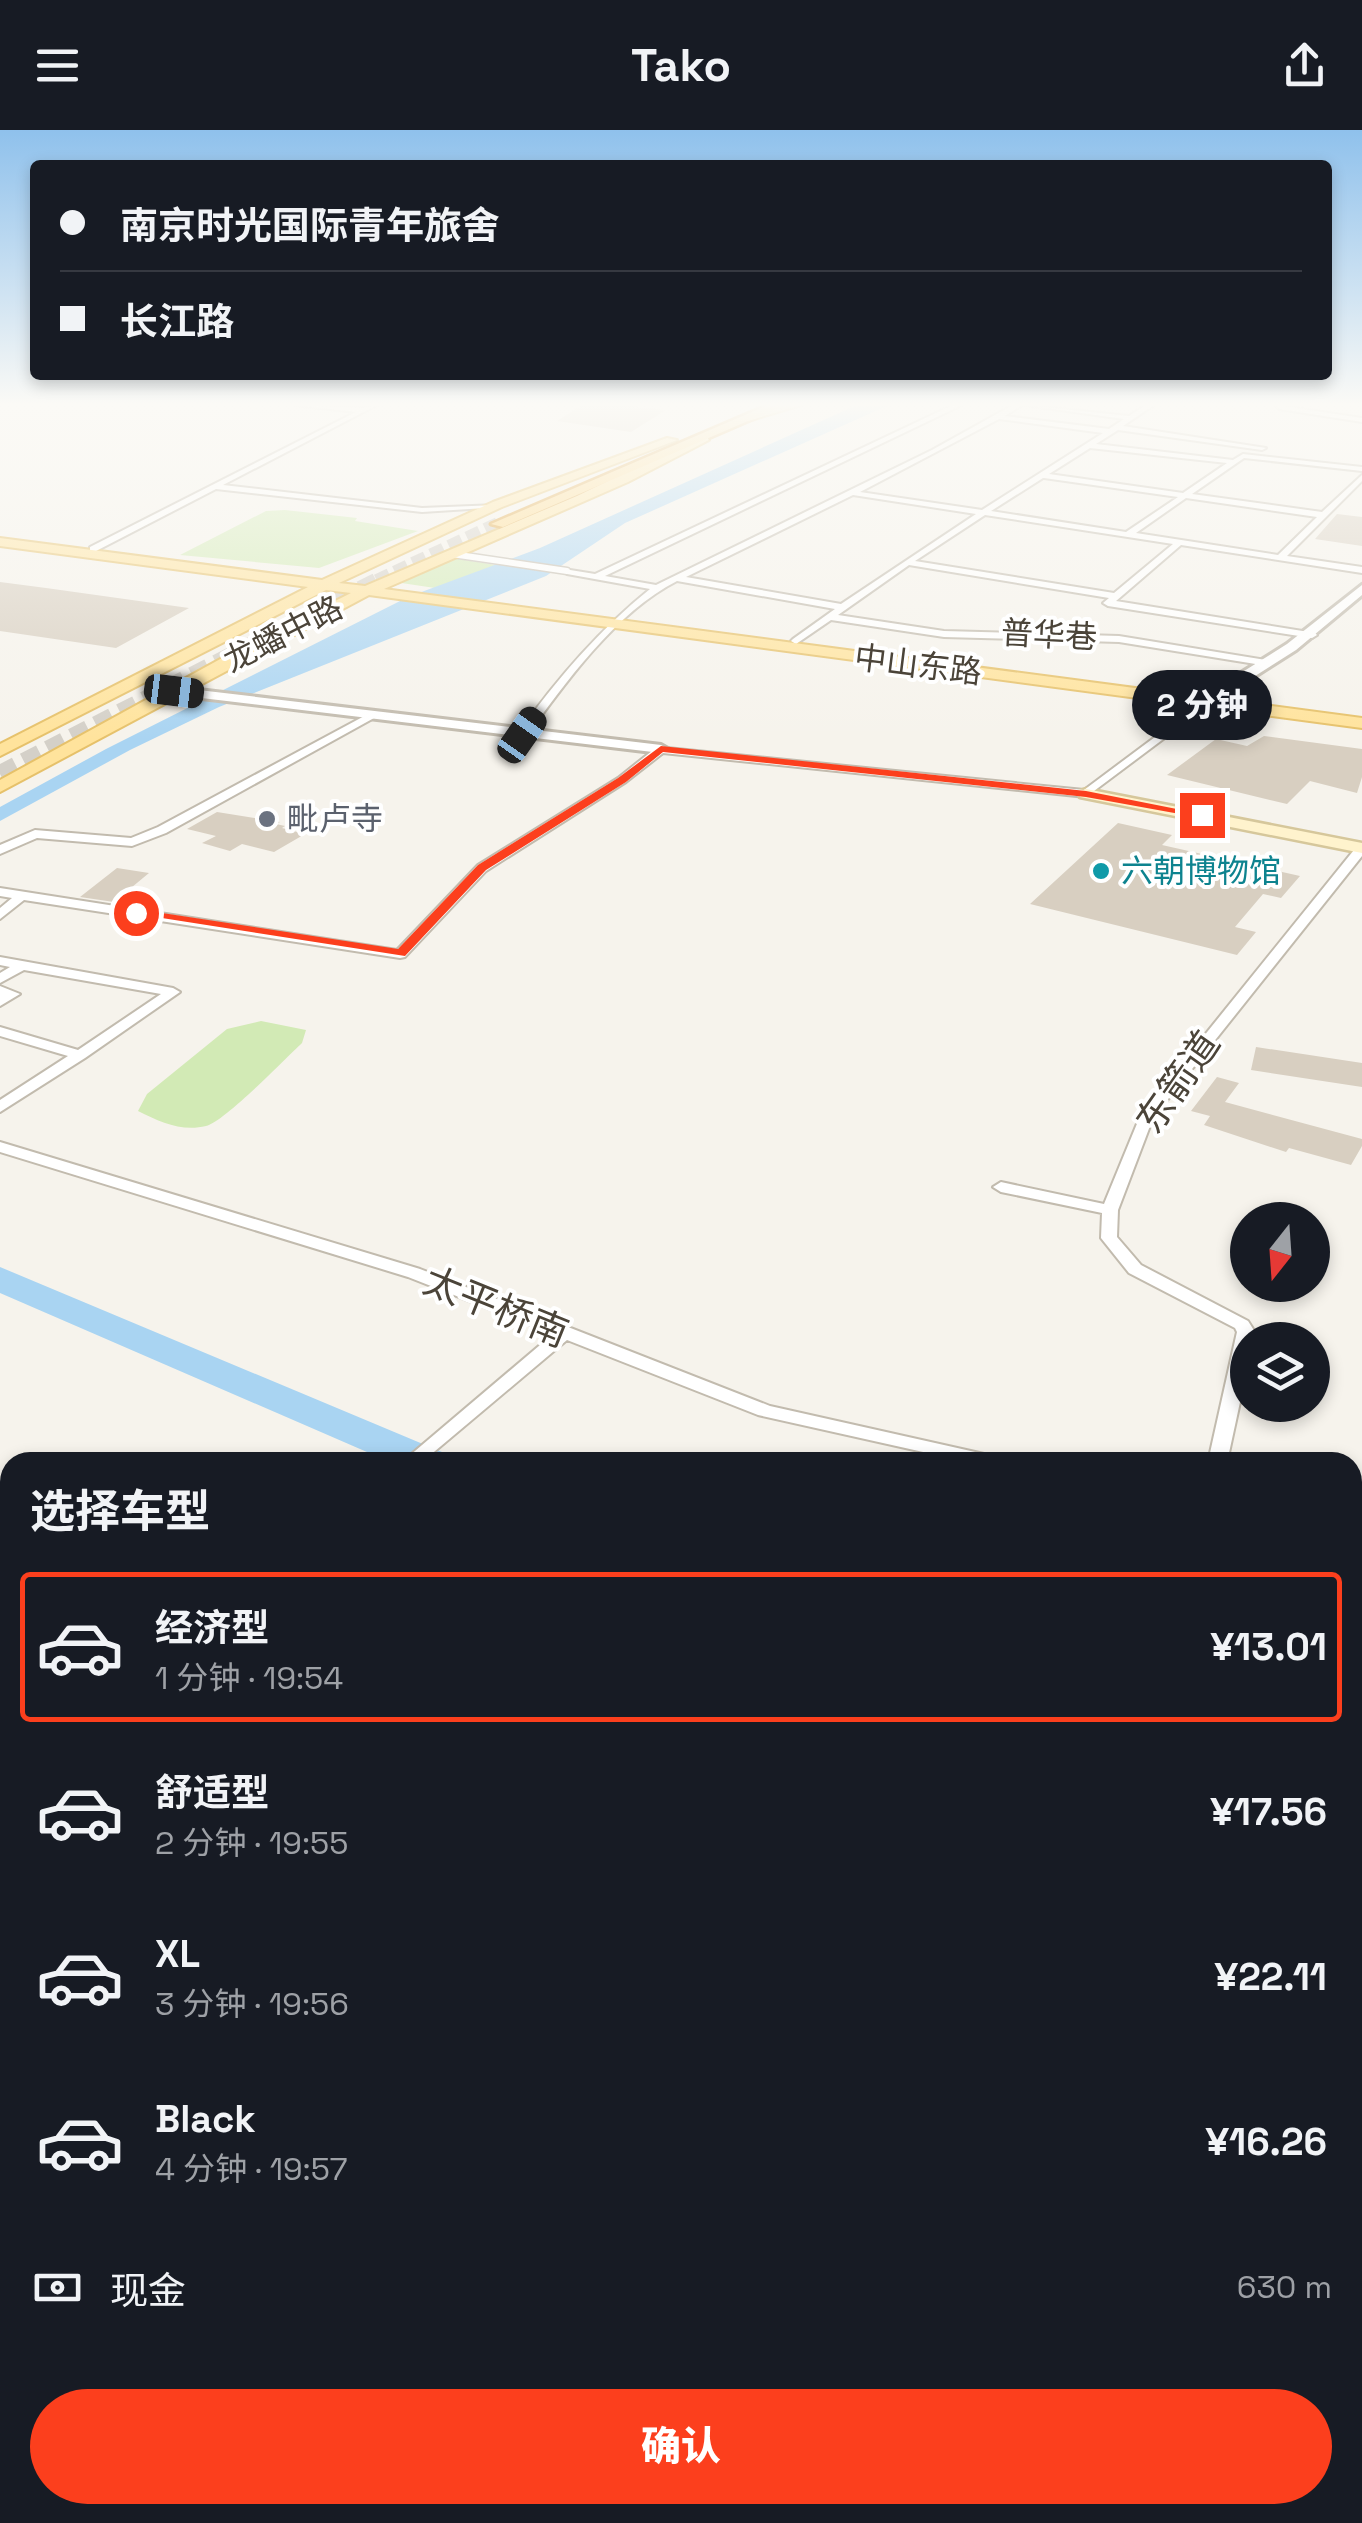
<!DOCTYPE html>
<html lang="zh">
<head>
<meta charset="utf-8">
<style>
  body { margin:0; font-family:"Space Grotesk","Noto Sans SC",sans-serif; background:#242831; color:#f1f3f6; height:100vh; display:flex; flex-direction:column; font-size:38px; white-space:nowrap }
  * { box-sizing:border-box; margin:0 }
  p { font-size:32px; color:#9ea1a6 }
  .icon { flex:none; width:55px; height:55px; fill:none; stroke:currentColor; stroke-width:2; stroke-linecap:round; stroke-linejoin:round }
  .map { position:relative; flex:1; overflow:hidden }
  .drawer { position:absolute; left:0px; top:1322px; width:1362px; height:1072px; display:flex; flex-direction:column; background:#171b24; border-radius:30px 30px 0 0; box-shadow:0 5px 15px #0003 }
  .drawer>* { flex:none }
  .top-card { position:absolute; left:30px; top:30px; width:1302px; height:220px; border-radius:10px; box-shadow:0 5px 15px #0003; display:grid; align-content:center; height:220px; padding:0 30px; background:#171b24 }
  .needle { width:65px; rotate:197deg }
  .buttons { position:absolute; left:1230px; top:1072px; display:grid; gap:20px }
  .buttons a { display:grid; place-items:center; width:100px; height:100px; border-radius:50%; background:#171b24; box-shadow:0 5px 15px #0003; font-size:50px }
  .end { position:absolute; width:45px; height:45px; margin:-22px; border:12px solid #fc3f1d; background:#fff; box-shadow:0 0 0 5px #fff }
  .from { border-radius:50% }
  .bubble { position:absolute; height:70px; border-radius:35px; background:#171b24; box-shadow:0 5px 15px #0003; font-size:32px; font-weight:800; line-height:70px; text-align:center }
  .car { position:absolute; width:30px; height:60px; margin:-30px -15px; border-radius:12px; box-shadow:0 0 8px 2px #0007; background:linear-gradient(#222 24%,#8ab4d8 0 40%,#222 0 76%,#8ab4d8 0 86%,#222 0) }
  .top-card b { display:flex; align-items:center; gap:35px; height:95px; font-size:38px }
  .top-card b+b { border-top:2px solid #363941 }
  .top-card i { width:25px; height:25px; background:#f1f3f6 }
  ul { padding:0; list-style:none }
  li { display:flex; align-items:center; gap:30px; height:150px; margin:0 20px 15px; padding:0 10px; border:5px solid transparent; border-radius:10px }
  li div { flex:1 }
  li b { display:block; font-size:38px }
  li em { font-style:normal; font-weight:800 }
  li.current { border-color:#fc3f1d }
  li>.icon { width:90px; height:90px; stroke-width:1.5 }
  h2 { padding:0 30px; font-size:45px; line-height:120px }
  .pay { display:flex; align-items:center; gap:25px; height:110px; padding:0 30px; font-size:38px }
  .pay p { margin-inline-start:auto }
  .cta { display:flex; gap:20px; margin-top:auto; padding:20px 30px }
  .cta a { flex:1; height:115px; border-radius:60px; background:#fc3f1d; color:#fff; font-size:40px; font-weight:800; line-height:115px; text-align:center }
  header { display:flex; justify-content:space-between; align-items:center; height:130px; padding:0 30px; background:#171b24; font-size:45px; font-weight:800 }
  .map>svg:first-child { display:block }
  .green { fill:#d2eab5 }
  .water { fill:#a9d4f2 }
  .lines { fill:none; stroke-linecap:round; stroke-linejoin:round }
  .river { fill:#a9d4f2; fill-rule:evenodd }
  .building { fill:#d8cfc1 }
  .trunk-tunnel-far1 { stroke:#d4d0c8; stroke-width:14; stroke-dasharray:14 6; stroke-linecap:butt }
  .trunk-tunnel { stroke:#d4d0c8; stroke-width:18; stroke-dasharray:18 9; stroke-linecap:butt }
  .pedestrian-casing { stroke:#c2bbae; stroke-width:9 }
  .minor-casing { stroke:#c2bbae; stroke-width:4 }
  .tertiary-casing { stroke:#c2bbae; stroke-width:6 }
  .secondary-casing { stroke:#d6c79b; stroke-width:5 }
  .primary-casing { stroke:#e6c16a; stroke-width:4 }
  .trunk-casing { stroke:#e0a43c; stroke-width:5 }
  .pedestrian { stroke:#fff; stroke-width:6 }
  .minor { fill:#fff; fill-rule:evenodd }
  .tertiary { fill:#fff; fill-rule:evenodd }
  .secondary { fill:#fff3cd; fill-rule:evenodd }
  .primary { fill:#ffe39c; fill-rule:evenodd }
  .trunk { fill:#ffd985; fill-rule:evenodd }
  .route { fill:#fc3f1d }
  .worship-dot { fill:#6b7280; stroke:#fff; stroke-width:4 }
  .culture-dot { fill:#0f9aa8; stroke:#fff; stroke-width:4 }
  .labels { text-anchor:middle; stroke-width:8; stroke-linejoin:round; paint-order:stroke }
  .far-street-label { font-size:32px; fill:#4b4439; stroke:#fff }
  .far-worship-label { font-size:32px; fill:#5b616d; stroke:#fff; text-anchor:start }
  .far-culture-label { font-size:32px; fill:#0d838f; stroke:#fff; text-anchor:start }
  .street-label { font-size:38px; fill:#4b4439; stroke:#fff }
</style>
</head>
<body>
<header><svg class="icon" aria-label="menu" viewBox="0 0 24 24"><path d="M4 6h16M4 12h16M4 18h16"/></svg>Tako<svg class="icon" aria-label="share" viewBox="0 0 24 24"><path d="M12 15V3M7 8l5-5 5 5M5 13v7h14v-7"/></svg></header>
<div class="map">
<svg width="1362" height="2393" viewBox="0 0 1362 2393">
  <rect width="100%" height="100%" fill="#f6f3ec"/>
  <path class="green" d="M285,380L357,388L355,391L418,401L319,438L180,425L266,381Z
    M446,427L496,435L435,458L388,451Z
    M261,891L306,900L302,913C285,929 224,992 206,996C182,1002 160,992 138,981L147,964L227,899Z"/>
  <path class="water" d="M857,275H889L625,393L546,446L219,577L130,620L0,691V677L106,619L408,467L540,418Z"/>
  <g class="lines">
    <path class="river" d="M0,1137L442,1322L449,1332H390L0,1163Z
      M1352,1716L1362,1719V1764L1352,1761Z"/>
  </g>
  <path class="building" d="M582,275H640L637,277L666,280L631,302L557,291Z
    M1337,384L1362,387V416L1315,409Z
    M0,452L46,458L189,478L116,518L0,501Z
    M1264,606L1362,619V647L1357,663L1310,651L1287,674L1167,645L1216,609L1247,616Z
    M217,682L280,692L276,694L285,696L282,698L305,704L274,722L242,714L230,721L202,713L216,706L187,699Z
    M1118,693L1172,705L1162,715L1300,746L1281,768L1263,764L1235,797L1256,802L1237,825L1030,774Z
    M117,738L149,743L114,772L80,767Z
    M1256,917L1362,933V957L1251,940Z
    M1217,947L1239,953L1225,972L1362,1009V1016L1351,1035L1289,1018L1286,1022L1204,995L1210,986L1191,981Z"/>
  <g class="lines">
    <path class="trunk-tunnel-far1" d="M377,451L498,394"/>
    <path class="trunk-tunnel" d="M0,644L382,449"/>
    <g class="pedestrian-casing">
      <path id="pedestrian" d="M452,424L567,441"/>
    </g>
    <g class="minor-casing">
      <path id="minor" d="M294,275L363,278L377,275L223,355L422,378L497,375L501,377L422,382L216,359L96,421H90V417L356,282Z
        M953,275H962L605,446L656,455L932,320L1013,275H1022L1005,286L1109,299L1124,289L1024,275L1129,286L1146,275H1154L1123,296L1266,318L1262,320L1118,300L1096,314L1233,330L1243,324L1362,337V341L1244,328L1192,364L1322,382L1362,345V351L1287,426L1362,437V443L1181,415L1116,471L1315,503L1317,505L1312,508L1108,476L1103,473L1109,468L909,435L838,485L944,501L1119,506L1272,531L1273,533L1268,536L1119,512L944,507L831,490L796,514L791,511L793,509L835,479L677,451C616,482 565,553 526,607H518L517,605C555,551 598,501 650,459L567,444L564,439L595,444ZM999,289L1103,303L982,380L860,362ZM1090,318L1227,333L1183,363L1049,344ZM1043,348H1044L1178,367L1126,402L991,381ZM853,365L976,384L841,474L686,447ZM1186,368L1317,387L1278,425L1136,403ZM985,385L1173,414L1114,463L915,431Z
        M1276,275L1362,288V292L1279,279Z
        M1214,563L1219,566L1218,568L1086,667L663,623L626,652L486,741L405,827L400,828L24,770L0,789V778L12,768L0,766V758L397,820L478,735L618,648L657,617L1084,660Z
        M370,583L374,584V588L166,703L132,716L37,708L0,724V715L35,700L131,708L158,697Z
        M1362,714V726L1153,988L1118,1080L1117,1107L1141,1135L1248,1191L1255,1202L1253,1210H1248V1235L1227,1332H1208L1237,1202L1235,1198L1129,1143L1101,1108L1102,1083L1001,1062L993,1057L1001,1052L1104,1074L1141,984L1358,715Z
        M0,827L173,858L180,862L85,928L0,982V970L68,926L0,906V897L78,920L161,864L24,840L0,853V843L10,837L0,835Z
        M0,856L20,864L0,876Z
        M0,1012L420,1139L770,1276L993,1326L1003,1332H968L758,1285L567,1210L422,1332H402L553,1204L408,1147L0,1022Z
        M1352,1404L1362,1406V1420L1352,1418Z
        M10,1448V1467L0,1471V1452Z
        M0,1520L10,1524V1541L0,1537Z
        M0,1730L10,1734V1755L0,1751Z
        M1352,1810L1362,1813V1834L1352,1831Z
        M860,2385H890V2393H858Z"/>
    </g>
    <g class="tertiary-casing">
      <path id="tertiary" d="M1362,455V465L1296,520L1219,569H1209V563L1287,514Z
        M173,557L661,615L668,619L661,623L168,564L166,561Z"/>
    </g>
    <g class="secondary-casing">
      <path id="secondary" d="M1086,659L1362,713V723L1080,667V661Z
        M0,1415L10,1418V1440L0,1437Z
        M1352,2010L1362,2014V2050L1352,2046Z"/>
    </g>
    <g class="primary-casing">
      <path id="primary" d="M783,275H801L748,291L742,288Z
        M705,304L709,310L628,352L384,459L1362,588V598L369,465L0,662V650L224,527L351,463L326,460L0,626V614L308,457L0,416V408L322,450L493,372L667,308L677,310L502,377L339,453L365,456L577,366Z"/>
    </g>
    <g class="trunk-casing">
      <path id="trunk" d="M768,275H785L503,397L491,394Z"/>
    </g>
    <use href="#pedestrian" class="pedestrian"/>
    <use href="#minor" class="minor"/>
    <use href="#tertiary" class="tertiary"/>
    <use href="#secondary" class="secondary"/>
    <use href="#primary" class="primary"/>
    <use href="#trunk" class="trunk"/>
  </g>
  <linearGradient id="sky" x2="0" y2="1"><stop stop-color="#8fc1ec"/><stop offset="0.45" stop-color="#fbfaf6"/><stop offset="1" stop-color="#fbfaf6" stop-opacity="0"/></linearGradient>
  <rect width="1362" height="610" fill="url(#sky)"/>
  <path class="route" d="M661,616L1086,661L1207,685L1202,688L1086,667L663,622L626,652L486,740L405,826L130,783L136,779L398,819L478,735L618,648Z"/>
  <circle class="worship-dot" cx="267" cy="689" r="10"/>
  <circle class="culture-dot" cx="1101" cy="741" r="10"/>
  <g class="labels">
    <g class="far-street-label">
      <text transform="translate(283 504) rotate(-27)" y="11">龙蟠中路</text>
      <text transform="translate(1049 505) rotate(3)" y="11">普华巷</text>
      <text transform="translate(918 535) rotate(7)" y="11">中山东路</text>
    </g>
    <g class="far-worship-label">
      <text x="287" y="700">毗卢寺</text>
    </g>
    <g class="far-culture-label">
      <text x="1121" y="752">六朝博物馆</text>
    </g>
    <g class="street-label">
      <text transform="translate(1178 952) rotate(-55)" y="13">东箭道</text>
      <text transform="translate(496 1177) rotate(22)" y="13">太平桥南</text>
    </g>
  </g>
</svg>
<div class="buttons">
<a><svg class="needle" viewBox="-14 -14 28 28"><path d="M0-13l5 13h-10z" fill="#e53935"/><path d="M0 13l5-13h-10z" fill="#9ea1a6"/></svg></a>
<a><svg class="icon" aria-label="layers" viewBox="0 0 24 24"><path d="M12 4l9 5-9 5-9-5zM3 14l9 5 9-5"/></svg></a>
</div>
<i class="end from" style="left:136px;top:783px"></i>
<i class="end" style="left:1202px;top:685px"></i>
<div class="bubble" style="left:1132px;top:540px;width:140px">2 分钟</div>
<i class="car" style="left:174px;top:561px;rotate:97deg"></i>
<i class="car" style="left:522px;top:605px;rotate:35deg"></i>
<div class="top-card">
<b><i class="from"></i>南京时光国际青年旅舍</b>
<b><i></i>长江路</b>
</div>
<section class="drawer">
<h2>选择车型</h2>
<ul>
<li class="current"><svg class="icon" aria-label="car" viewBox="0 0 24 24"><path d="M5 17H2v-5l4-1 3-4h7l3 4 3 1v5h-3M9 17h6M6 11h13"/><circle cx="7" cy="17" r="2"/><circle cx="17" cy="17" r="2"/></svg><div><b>经济型</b><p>1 分钟 · 19:54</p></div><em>¥13.01</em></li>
<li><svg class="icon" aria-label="car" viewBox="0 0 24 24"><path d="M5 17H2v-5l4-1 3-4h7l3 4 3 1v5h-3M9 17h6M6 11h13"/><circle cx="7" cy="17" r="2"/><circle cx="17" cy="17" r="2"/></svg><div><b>舒适型</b><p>2 分钟 · 19:55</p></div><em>¥17.56</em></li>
<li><svg class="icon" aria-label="car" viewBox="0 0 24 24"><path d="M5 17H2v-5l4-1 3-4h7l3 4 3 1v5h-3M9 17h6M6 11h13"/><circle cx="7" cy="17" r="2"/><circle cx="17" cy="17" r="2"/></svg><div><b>XL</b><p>3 分钟 · 19:56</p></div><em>¥22.11</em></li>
<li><svg class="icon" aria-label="car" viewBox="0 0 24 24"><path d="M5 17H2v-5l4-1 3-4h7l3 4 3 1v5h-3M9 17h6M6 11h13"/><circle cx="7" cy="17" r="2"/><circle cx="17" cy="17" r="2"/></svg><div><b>Black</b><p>4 分钟 · 19:57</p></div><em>¥16.26</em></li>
</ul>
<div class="pay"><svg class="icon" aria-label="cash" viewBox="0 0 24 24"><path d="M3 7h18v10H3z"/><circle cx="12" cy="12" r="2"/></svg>现金<p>630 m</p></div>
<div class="cta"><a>确认</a></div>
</section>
</div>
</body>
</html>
